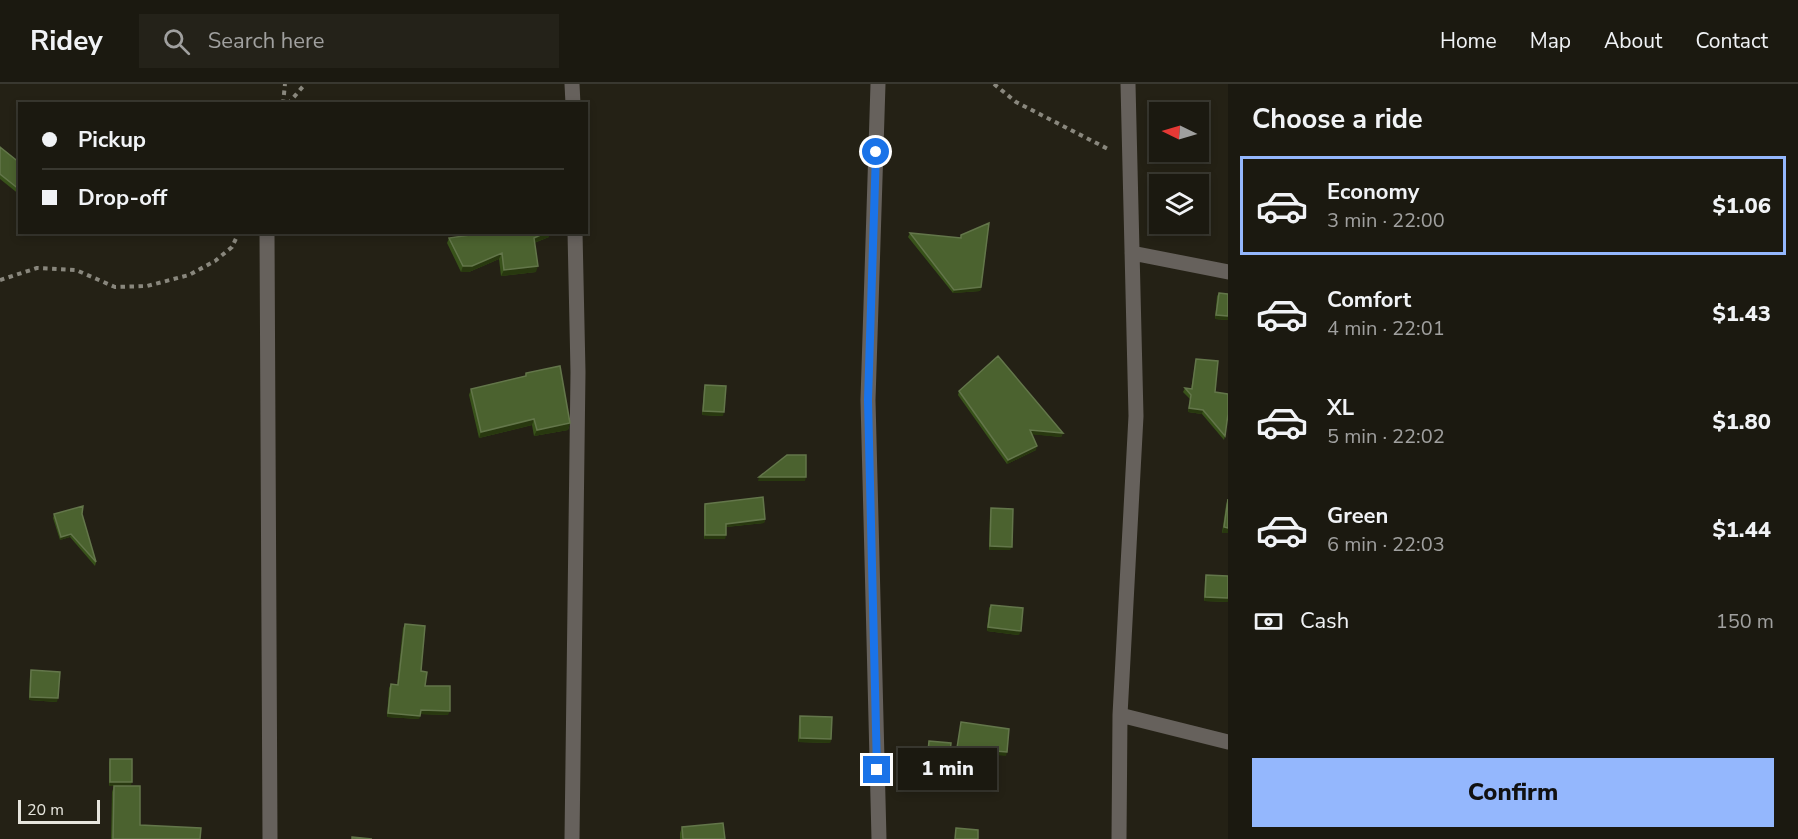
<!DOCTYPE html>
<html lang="en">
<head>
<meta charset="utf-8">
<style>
  body { margin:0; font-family:"Nunito Sans",sans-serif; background:#242219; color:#f1f3f6; height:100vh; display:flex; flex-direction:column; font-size:22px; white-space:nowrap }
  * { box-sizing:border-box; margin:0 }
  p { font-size:20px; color:#a0a09f }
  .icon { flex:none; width:33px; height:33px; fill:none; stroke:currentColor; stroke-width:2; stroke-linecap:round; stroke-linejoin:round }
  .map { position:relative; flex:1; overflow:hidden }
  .details { display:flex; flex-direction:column; background:#1b1910; width:570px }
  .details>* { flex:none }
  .hud { position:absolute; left:18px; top:18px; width:570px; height:132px; border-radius:0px; box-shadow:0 3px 9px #0003,0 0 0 2px #393830; display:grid; align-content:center; height:132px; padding:0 24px; background:#1b1910 }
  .needle { width:39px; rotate:275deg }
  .controls { position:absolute; left:1149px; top:18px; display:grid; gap:12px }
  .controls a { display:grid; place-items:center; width:60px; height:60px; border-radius:0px; background:#1b1910; box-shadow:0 3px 9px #0003,0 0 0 2px #393830; font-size:30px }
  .scale { position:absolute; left:18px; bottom:15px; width:82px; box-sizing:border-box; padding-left:6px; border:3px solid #e6e5dd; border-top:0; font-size:16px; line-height:21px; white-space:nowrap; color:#e6e5dd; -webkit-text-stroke:4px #242115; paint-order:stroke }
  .end { position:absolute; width:27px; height:27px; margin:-14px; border:8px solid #1a73e8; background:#fff; box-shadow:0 0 0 3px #fff }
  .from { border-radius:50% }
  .bubble { position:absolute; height:42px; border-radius:0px; background:#1b1910; box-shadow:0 3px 9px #0003,0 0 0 2px #393830; font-size:20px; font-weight:800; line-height:42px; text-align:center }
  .hud b { display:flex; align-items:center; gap:21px; height:57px; font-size:22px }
  .hud b+b { border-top:2px solid #393830 }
  .hud i { width:15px; height:15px; background:#f1f3f6 }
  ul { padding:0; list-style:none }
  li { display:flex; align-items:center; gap:18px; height:99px; margin:0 12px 9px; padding:0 12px; border:3px solid transparent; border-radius:0px }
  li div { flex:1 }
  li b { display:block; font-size:22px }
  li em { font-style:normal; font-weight:800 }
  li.current { border-color:#94b7fd }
  li>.icon { width:54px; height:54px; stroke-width:1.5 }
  h2 { padding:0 24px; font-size:27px; line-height:72px }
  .pay { display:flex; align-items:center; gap:15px; height:66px; padding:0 24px; font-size:22px }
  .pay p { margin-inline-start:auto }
  .action { display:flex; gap:12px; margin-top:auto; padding:12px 24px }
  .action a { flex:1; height:69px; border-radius:0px; background:#94b7fd; color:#111; font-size:24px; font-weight:800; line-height:69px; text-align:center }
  header { display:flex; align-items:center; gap:36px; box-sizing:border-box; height:84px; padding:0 30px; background:#1b1910; border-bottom:2px solid #393830 }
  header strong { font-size:28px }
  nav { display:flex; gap:33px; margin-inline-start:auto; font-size:21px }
  .search { width:420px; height:54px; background:#242219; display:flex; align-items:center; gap:15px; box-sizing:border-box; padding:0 21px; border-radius:0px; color:#a0a09f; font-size:22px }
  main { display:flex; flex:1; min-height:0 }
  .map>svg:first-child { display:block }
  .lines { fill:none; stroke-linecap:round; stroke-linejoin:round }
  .path { stroke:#89877d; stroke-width:4; stroke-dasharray:4.5 4.5; stroke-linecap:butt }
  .minor { stroke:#66615c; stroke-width:15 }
  .wall { fill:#38521a }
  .shaded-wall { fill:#28380f }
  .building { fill:#4b622f; stroke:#63764a; stroke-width:1.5 }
  .route { stroke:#1a73e8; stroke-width:8 }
</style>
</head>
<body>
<header>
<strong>Ridey</strong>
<div class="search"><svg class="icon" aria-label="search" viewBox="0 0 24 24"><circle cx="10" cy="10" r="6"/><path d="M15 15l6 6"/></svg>Search here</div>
<nav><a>Home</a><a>Map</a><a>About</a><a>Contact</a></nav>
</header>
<main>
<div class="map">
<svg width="1228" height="755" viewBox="0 0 1228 755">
  <rect width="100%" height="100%" fill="#242115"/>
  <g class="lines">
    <path class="path" d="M994,0L1016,18L1110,66
      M283,20L285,0
      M288,20L305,0
      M0,196L37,184L76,186L115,203L147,202L189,191L215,177L232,163L239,148"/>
    <path class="minor" d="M572,0L573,20
      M878,0L868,316L879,755
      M267,148L270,755
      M1132,169L1228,188
      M1120,631L1228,658
      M572,755L578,288L575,148
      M1119,755L1120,631L1136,332L1128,0"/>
  </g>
  <path class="wall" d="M0,63L20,79V111L0,95Z
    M910,149L960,154L961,151L981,203L980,207L953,209L908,153Z
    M549,153L534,159L536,188L501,192L499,175L469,188H461L447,159L449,154Z
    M1219,209L1228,210V236L1215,235L1217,212Z
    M1196,275L1215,308L1225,352L1224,356L1202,330L1188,328L1190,315L1183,308L1185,304L1191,305Z
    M526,289L570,339L568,346L534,352L532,341L479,354L469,311L471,305L525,292Z
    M705,301L723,332L702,331L704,305Z
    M959,307L1063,349L1061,353L1032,350L1036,366L1007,380L958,311Z
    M1228,415V449H1222L1226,421Z
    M705,420L765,435L764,439L726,443L725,455H704V423Z
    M991,424L1010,466H989L990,428Z
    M54,430L96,478L95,482L70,453L60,456L53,434Z
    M1206,491L1228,492V518L1204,517L1205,495Z
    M991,521L1019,551L987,547L989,524Z
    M405,540L421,587L425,602L448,631L420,630L419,635L387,633L389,604L391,600L397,601L403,544Z
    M31,586L57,618L29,616L30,590Z
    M800,632L831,655L830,659L798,658L799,635Z
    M929,657L947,696L925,694L928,660Z
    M110,675L131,701L109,702V679Z
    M114,702L140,741L200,755H111L112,708Z
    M682,743L725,755H680V749Z"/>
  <path class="shaded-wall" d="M547,148H550L549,153L531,160L534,154Z
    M502,169L499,175L469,188H461L463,182Z
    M538,182L536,188L501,192L504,186Z
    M981,203L980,207L953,209L954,206Z
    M1216,231L1228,232V236L1215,235Z
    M1189,324L1203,326L1202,330L1188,328Z
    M703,327L724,328L723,332L702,331Z
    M534,335L532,341L479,354L481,348Z
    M570,339L568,346L534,352L537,346Z
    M1030,346L1063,349L1061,353L1028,350Z
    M1037,362L1036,366L1007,380L1008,376Z
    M759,393H806L805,397H758Z
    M765,435L764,439L725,443L726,440Z
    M1224,443L1228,444V449H1222Z
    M71,450L70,453L60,456L61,453Z
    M705,451H726L725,455H704Z
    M990,462L1012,463L1010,466H989Z
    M1205,513L1228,514V518L1204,517Z
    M988,543L1021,547L1019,551L987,547Z
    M30,613L58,614L57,618L29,616Z
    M421,626L450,627L448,631L419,630Z
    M388,629L420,632L419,635L387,633Z
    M800,654L831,655L830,659L798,658Z
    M957,664L1007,668L1006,672L956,667Z
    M926,691L948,692L947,696L925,694Z
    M110,698H132L131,701L109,702Z"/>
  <path class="building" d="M0,63L20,79V106L0,90Z
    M989,139L981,203L954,206L910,149L961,154V151Z
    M491,148H547L534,154L538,182L504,186L502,169L472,182H463L449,154Z
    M1219,209L1228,210V232L1216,231Z
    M998,272L1063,349L1030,346L1037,362L1008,376L959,307Z
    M1196,275L1218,277L1215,308L1228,310V330L1225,352L1203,326L1189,324L1191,311L1185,304L1192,305Z
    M560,282L570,339L537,346L534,335L481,348L471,305L526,292V289Z
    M705,301L726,302L724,328L703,327Z
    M787,371H806V393H759Z
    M763,413L765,435L726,440V451H705V420Z
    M1228,415V444L1224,443Z
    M83,422L82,430L96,478L71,450L61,453L54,430Z
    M991,424L1013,425L1012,463L990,462Z
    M1206,491L1228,492V514L1205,513Z
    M991,521L1023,524L1021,547L988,543Z
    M405,540L425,542L421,587L427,588L425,602H450V627L421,626L420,632L388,629L391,600L398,601Z
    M31,586L60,588L58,614L30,613Z
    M800,632L832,633L831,655L800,654Z
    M961,638L1009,645L1007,668L957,664Z
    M929,657L951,659L948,692L926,691Z
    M110,675H132V698H110Z
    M114,702H140V741L201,744L200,755H113Z
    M723,739L725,755H683L682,743Z
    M956,744L978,746V755H955Z
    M352,753L372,755H352Z"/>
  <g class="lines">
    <path class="route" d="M876,68L868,316L877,686"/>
  </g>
</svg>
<div class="controls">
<a><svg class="needle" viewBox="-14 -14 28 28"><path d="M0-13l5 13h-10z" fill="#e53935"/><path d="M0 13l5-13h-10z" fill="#a0a09f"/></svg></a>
<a><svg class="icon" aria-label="layers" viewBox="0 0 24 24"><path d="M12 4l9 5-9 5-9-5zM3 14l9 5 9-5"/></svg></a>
</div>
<div class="scale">20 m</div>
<i class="end from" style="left:876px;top:68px"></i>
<i class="end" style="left:877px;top:686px"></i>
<div class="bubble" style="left:898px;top:664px;width:99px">1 min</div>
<div class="hud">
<b><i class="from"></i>Pickup</b>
<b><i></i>Drop-off</b>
</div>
</div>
<section class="details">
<h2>Choose a ride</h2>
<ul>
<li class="current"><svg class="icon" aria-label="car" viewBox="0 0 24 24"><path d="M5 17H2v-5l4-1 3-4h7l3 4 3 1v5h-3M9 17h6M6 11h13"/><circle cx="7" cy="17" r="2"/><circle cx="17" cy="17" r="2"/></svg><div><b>Economy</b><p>3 min · 22:00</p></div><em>$1.06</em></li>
<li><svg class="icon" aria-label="car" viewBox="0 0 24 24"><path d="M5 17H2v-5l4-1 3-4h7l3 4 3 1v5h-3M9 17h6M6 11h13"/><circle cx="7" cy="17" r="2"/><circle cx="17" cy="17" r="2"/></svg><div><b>Comfort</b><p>4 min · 22:01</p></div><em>$1.43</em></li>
<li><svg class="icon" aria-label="car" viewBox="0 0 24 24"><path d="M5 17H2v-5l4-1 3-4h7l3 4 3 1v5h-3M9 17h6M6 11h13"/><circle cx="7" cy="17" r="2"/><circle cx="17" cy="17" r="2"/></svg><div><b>XL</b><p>5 min · 22:02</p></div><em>$1.80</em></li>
<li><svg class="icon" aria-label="car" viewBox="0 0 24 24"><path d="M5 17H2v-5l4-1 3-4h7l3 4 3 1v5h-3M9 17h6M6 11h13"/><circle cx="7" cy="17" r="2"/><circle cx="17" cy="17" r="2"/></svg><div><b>Green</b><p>6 min · 22:03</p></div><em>$1.44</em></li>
</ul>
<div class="pay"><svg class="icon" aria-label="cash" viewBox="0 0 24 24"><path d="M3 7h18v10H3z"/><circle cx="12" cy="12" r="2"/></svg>Cash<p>150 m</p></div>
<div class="action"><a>Confirm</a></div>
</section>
</main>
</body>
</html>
